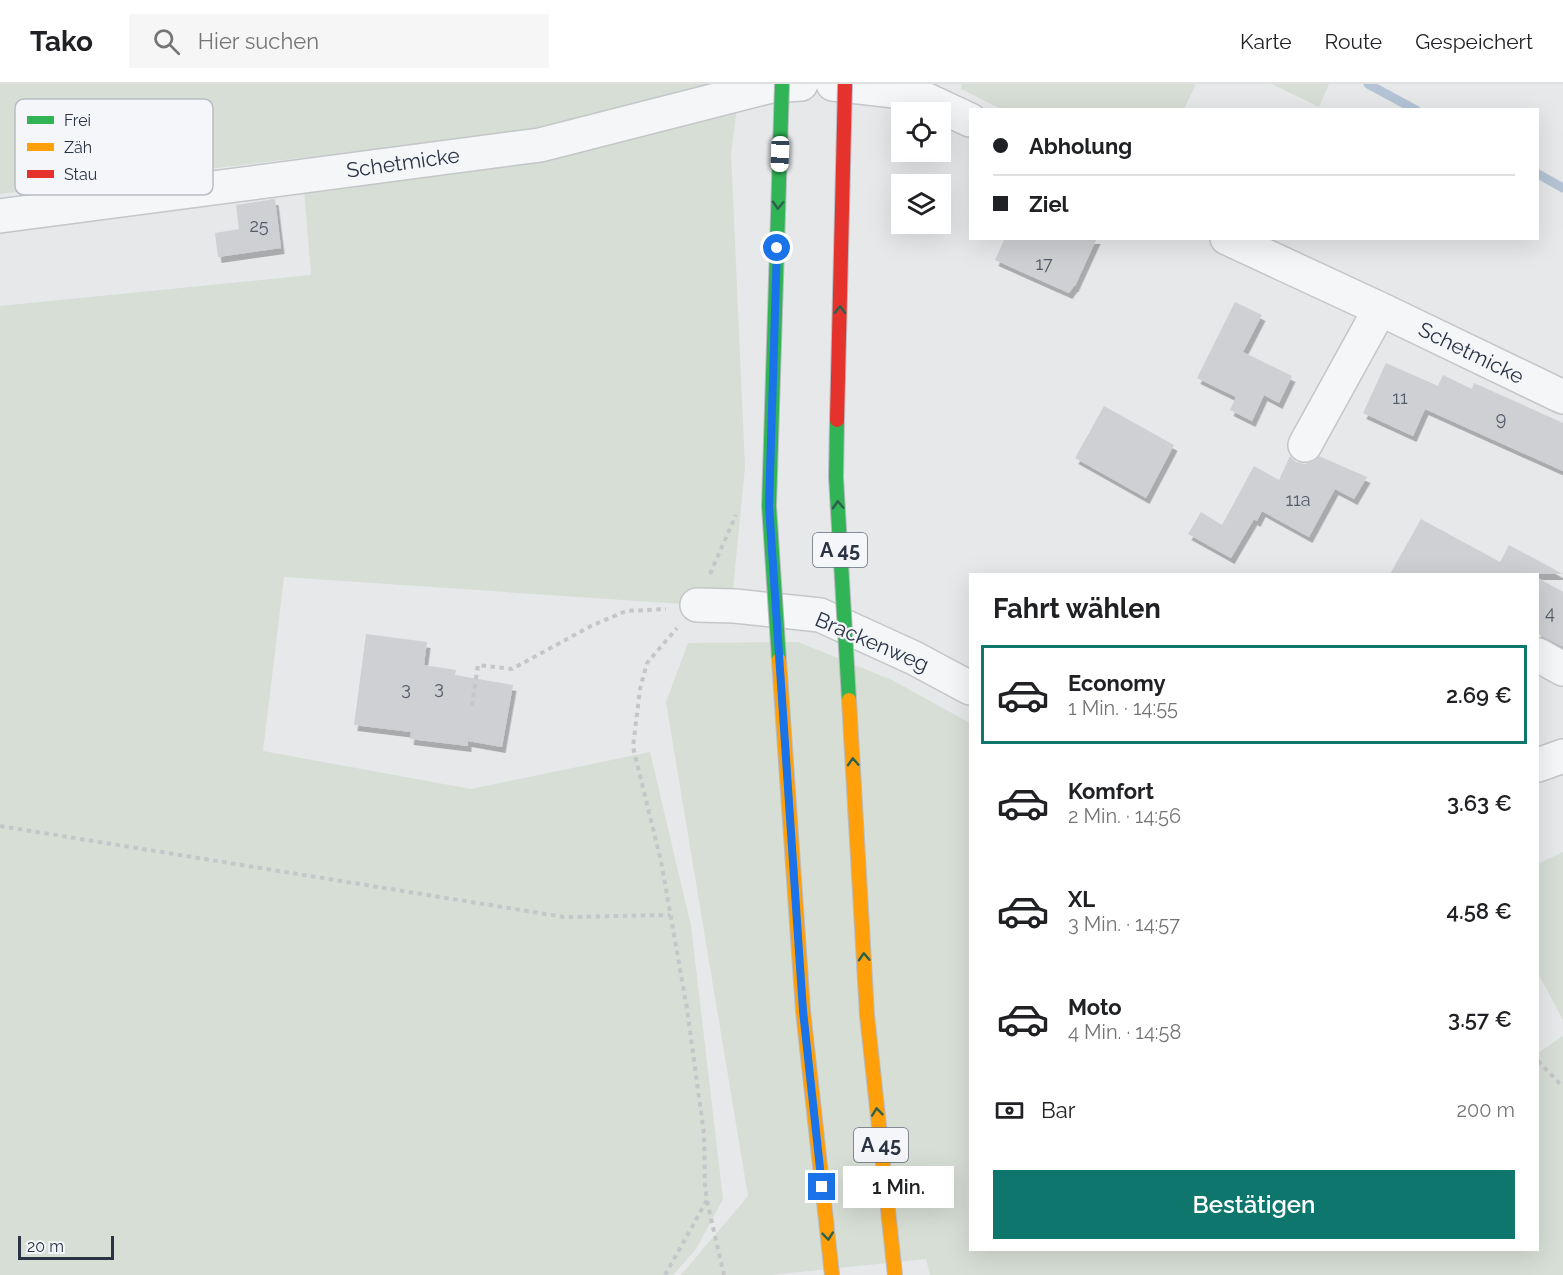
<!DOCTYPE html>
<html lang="de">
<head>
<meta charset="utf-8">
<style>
  body { margin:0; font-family:Raleway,sans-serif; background:#f6f6f6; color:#202124; height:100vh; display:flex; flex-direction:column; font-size:22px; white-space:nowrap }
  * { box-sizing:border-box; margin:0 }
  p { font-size:20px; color:#757577 }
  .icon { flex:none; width:33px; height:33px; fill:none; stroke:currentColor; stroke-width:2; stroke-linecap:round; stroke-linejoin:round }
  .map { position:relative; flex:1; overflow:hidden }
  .drawer { position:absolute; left:969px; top:489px; width:570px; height:678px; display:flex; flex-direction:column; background:#fff; border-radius:0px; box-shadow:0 6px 24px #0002 }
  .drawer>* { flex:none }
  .banner { position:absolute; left:969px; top:24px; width:570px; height:132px; border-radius:0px; box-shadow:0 6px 24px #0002; display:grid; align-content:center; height:132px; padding:0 24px; background:#fff }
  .buttons { position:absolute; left:891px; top:18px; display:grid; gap:12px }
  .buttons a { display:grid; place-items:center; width:60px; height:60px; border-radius:0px; background:#fff; box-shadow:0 6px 24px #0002; font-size:30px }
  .scale { position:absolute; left:18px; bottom:15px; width:96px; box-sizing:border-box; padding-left:6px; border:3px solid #2b3445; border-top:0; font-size:16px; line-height:21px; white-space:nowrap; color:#2b3445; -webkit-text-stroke:4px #f4f6f9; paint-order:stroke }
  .end { position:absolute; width:27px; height:27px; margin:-14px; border:8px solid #1a73e8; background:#fff; box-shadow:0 0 0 3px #fff }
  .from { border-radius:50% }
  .bubble { position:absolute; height:42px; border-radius:0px; background:#fff; box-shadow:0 6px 24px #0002; font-size:20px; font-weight:600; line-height:42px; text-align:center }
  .car { position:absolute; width:18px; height:36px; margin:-18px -9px; border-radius:8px; box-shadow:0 0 4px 2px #0007; background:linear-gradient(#fff 24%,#345 0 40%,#fff 0 76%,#345 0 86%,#fff 0) }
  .banner b { display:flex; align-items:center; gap:21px; height:57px; font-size:22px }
  .banner b+b { border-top:2px solid #e0e0e0 }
  .banner i { width:15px; height:15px; background:#202124 }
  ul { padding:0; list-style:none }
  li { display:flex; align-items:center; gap:18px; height:99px; margin:0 12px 9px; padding:0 12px; border:3px solid transparent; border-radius:0px }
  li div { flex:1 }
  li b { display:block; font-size:22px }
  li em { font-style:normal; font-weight:600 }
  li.selected { border-color:#0f766e }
  li>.icon { width:54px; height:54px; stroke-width:1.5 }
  h2 { padding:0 24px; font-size:27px; line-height:72px }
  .pay { display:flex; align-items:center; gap:15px; height:66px; padding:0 24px; font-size:22px }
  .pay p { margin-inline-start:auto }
  .button { display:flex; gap:12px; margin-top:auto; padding:12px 24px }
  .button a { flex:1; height:69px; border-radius:0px; background:#0f766e; color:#fff; font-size:24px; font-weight:600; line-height:69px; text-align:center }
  header { display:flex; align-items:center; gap:36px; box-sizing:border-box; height:84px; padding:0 30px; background:#fff; border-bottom:2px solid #e0e0e0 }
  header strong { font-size:28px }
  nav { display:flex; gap:33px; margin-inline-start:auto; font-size:21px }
  .search { width:420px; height:54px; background:#f6f6f6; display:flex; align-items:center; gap:15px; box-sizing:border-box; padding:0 21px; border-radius:0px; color:#757577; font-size:22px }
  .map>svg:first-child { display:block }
  .green { fill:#d6ded6 }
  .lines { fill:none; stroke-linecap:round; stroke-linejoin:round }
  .stream { stroke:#b4c4d5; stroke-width:9 }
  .building { fill:#ced0d3; filter:url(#shadow) }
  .street-casing { stroke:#c4c6c8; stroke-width:36 }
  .slow-casing { stroke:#b8bbbf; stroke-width:16 }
  .path { stroke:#c5c6ca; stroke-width:4; stroke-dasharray:4.5 4.5; stroke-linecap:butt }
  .street { stroke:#f5f6f7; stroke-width:33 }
  .slow { stroke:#ff9f0a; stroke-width:14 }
  .fast-bridge-casing { stroke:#b8bbbf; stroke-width:16; stroke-linecap:butt }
  .slow-bridge-casing { stroke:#b8bbbf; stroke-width:16; stroke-linecap:butt }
  .jam-bridge-casing { stroke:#b8bbbf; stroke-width:16; stroke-linecap:butt }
  .fast-bridge { stroke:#30b455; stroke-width:14 }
  .slow-bridge { stroke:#ff9f0a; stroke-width:14 }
  .jam-bridge { stroke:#e5322d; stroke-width:14 }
  .oneway { stroke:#2d614b }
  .route { stroke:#1a73e8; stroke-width:8 }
  .labels { text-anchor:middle; stroke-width:4.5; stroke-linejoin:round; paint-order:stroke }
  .number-label { font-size:18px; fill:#545c69 }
  .shield { fill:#f4f6f9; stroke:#676e7b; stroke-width:1.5 }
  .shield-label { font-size:20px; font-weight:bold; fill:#2b3445 }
  .street-label { font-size:21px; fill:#2b3445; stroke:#f4f6f9 }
  .key { fill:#f4f6f9; stroke:#b8bcc3; stroke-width:1.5 }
  .key-label { font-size:16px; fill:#2b3445 }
</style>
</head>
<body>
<header>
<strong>Tako</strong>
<div class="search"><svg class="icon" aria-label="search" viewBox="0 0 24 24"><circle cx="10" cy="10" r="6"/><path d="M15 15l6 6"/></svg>Hier suchen</div>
<nav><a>Karte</a><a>Route</a><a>Gespeichert</a></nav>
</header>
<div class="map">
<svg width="1563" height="1191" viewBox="0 0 1563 1191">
  <defs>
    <filter id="shadow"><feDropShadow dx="3.5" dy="6" stdDeviation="0" flood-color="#0004"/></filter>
  </defs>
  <rect width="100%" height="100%" fill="#e6e8ea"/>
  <path class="green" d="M0,0H740L731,69L745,383L732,516L697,521L284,493L263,667L471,705L650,668L691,842L723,1115L696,1165L673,1191H0V222L311,191L304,105L309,73L0,110Z
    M962,0H1196L1184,25H1001L961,5Z
    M1272,0H1329L1319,23Z
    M798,558L892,596L970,639V1166H1538V969L1563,952V1191H930L926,1175L770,1191H681L748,1112L666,618L688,559Z
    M1563,768V936L1538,889V780Z"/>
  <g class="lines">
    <path class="stream" d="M1368,0L1416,26
      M1538,90L1563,104"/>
  </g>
  <path class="building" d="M275,115L281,164L218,173L215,149L239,145L236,121Z
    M1005,154H1097L1075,202H1074L1069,209L995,176Z
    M1235,218L1262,231L1243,268L1292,292L1279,319L1264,311L1252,337L1230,326L1236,313L1197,294Z
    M1386,279L1438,302L1443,291L1472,305L1474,299L1563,339V387L1425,325L1413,352L1363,329Z
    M1104,322L1174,361L1146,414L1075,374Z
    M1290,372L1296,378L1305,380L1314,377L1319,372L1367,393L1354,415L1335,405L1309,453L1262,427L1257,437L1254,435L1231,474L1188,450L1201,428L1222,441L1254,382L1279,396Z
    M1421,435L1500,478L1509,461L1563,490H1390Z
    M1538,494L1563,508V563L1538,550Z
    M366,550L427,558L424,581L456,586L455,591L513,601L502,663L468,657V662L410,655L411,648L354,641Z"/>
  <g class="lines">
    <g class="street-casing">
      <path id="street" d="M833,0L912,9L970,36
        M0,132L540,61L771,2L801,0
        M1227,154L1380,225L1563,313
        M1305,361L1380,225
        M697,521L735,522L820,531L914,574L970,604
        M1538,571L1563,585
        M1538,681L1563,672"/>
    </g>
    <g class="slow-casing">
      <path id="slow" d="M803,927L832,1191
        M867,931L895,1191"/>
    </g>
    <path class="path" d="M710,490L736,431
      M472,622L478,581L512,585L591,542L626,527L666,525
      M0,742L564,833L670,831
      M1538,977L1563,1003
      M707,1117L724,1191
      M665,1191L707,1116L705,1102L704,1050L687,925L661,777L633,663L640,605L647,579L677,544"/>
    <use href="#street" class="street"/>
    <use href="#slow" class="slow"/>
    <g class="fast-bridge-casing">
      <path id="fast-bridge" d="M837,336L836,393L849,616
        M779,576L769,422L782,0"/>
    </g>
    <g class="slow-bridge-casing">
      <path id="slow-bridge" d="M779,576L803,927
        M849,616L867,931"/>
    </g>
    <g class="jam-bridge-casing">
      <path id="jam-bridge" d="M837,336L845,0"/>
    </g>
    <use href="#fast-bridge" class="fast-bridge"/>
    <use href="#slow-bridge" class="slow-bridge"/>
    <use href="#jam-bridge" class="jam-bridge"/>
  </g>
  <defs><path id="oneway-chevron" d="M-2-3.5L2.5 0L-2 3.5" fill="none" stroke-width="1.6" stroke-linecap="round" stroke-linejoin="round" transform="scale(1.5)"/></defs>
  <g class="oneway">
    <use href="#oneway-chevron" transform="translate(778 121) rotate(92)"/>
    <use href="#oneway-chevron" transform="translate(840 226) rotate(-89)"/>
    <use href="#oneway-chevron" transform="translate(838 421) rotate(-93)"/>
    <use href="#oneway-chevron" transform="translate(853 678) rotate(-93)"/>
    <use href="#oneway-chevron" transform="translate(864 873) rotate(-93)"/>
    <use href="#oneway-chevron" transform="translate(877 1028) rotate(-96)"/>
    <use href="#oneway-chevron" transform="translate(828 1152) rotate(84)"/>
  </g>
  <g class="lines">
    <path class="route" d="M777,164L769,422L803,927L822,1103"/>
  </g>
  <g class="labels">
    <g class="number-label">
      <text x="259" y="148">25</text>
      <text x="1044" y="186">17</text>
      <text x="1400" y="320">11</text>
      <text x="1501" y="341">9</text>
      <text x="1298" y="422">11a</text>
      <text x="1550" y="535">4</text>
      <text x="439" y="610">3</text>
      <text x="406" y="611">3</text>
    </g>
    <g class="shield">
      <rect x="813" y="449" width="54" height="34" rx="4.5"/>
      <rect x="854" y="1044" width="54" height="34" rx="4.5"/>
    </g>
    <g class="shield-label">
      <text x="840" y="473">A 45</text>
      <text x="881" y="1068">A 45</text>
    </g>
    <g class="street-label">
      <text transform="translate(403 79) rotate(-8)" y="7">Schetmicke</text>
      <text transform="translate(1471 269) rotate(26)" y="7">Schetmicke</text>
      <text transform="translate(872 558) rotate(23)" y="7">Brackenweg</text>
    </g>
  </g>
  <rect x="15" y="15" width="198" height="96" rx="9" class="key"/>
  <rect x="27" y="32" width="27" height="8" fill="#30b455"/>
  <rect x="27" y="59" width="27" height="8" fill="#ff9f0a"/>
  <rect x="27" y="86" width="27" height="8" fill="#e5322d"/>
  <g class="key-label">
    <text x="64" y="42">Frei</text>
    <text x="64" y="69">Zäh</text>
    <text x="64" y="96">Stau</text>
  </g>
</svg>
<div class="buttons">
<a><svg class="icon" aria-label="locate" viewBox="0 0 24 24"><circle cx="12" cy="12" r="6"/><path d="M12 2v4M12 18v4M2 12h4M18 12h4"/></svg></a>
<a><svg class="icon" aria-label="layers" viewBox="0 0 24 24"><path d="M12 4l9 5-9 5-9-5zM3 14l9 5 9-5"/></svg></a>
</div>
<div class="scale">20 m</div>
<i class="end from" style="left:777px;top:164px"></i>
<i class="end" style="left:822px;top:1103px"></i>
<div class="bubble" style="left:843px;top:1082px;width:111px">1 Min.</div>
<i class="car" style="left:780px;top:70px;rotate:182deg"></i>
<div class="banner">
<b><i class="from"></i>Abholung</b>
<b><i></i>Ziel</b>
</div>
<section class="drawer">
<h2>Fahrt wählen</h2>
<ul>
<li class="selected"><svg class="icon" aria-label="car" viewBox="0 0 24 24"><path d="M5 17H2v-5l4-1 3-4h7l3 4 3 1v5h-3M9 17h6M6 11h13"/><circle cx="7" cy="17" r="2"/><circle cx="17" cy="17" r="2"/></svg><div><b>Economy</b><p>1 Min. · 14:55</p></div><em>2.69 €</em></li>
<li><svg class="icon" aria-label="car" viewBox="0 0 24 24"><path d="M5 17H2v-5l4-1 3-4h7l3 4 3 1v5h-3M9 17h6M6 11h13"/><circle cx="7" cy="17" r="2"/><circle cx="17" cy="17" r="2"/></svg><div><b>Komfort</b><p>2 Min. · 14:56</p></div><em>3.63 €</em></li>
<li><svg class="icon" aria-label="car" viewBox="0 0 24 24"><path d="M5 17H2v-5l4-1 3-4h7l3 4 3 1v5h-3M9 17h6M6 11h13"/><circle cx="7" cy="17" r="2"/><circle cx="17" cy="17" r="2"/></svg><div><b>XL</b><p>3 Min. · 14:57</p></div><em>4.58 €</em></li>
<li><svg class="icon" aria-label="car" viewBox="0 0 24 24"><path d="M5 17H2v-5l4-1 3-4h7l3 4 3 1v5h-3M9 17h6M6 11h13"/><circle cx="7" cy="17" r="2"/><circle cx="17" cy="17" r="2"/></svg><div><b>Moto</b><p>4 Min. · 14:58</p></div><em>3.57 €</em></li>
</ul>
<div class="pay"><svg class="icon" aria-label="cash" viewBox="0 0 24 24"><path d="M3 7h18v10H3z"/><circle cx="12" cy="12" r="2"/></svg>Bar<p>200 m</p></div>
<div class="button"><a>Bestätigen</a></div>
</section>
</div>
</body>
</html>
